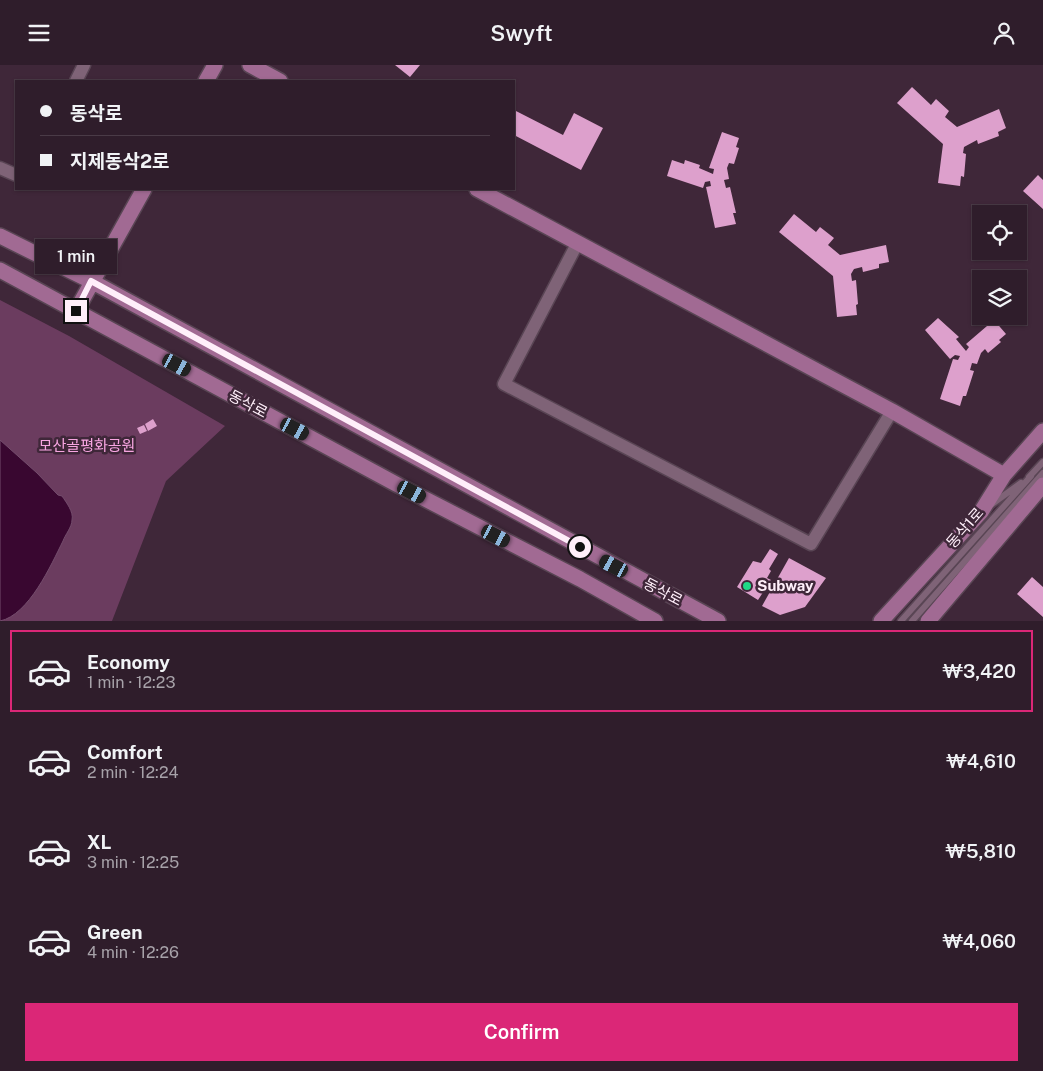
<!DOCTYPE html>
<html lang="en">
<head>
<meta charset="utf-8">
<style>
  body { margin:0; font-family:"Public Sans","Noto Sans KR",sans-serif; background:#372633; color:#f1f3f6; height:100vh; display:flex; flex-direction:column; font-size:19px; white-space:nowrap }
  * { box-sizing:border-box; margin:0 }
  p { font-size:16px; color:#a7a2a9 }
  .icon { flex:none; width:28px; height:28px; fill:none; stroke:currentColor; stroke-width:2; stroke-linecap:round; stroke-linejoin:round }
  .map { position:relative; height:556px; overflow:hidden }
  .drawer { display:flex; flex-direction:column; background:#2f1d2b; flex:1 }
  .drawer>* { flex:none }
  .banner { position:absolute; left:15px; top:15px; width:500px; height:110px; border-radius:0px; box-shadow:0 1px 4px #0004,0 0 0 1px #4a3b47; display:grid; align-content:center; height:110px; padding:0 25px; background:#2f1d2b }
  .fabs { position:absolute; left:972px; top:140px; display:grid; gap:10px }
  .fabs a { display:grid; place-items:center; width:55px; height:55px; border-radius:0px; background:#2f1d2b; box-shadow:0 1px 4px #0004,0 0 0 1px #4a3b47; font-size:25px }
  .end { position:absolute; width:22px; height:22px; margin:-11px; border:6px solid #ffeffa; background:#111; box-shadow:0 0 0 2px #111 }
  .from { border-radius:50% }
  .bubble { position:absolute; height:35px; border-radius:0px; background:#2f1d2b; box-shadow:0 1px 4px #0004,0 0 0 1px #4a3b47; font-size:16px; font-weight:600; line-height:35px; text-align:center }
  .car { position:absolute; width:15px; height:30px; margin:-15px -8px; border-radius:6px; box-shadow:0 0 4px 1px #0007; background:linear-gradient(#222 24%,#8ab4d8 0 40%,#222 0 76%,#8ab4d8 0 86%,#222 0) }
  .banner b { display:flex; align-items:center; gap:18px; height:48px; font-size:19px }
  .banner b+b { border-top:1px solid #4a3b47 }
  .banner i { width:12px; height:12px; background:#f1f3f6 }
  ul { padding:9px 0 0; list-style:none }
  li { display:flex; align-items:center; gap:15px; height:82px; margin:0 10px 8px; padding:0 15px; border:2px solid transparent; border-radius:0px }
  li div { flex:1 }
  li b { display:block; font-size:19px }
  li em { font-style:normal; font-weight:600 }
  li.active { border-color:#db2777 }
  li>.icon { width:45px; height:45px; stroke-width:1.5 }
  .primary-button { display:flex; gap:10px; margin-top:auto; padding:10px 25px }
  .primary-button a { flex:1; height:58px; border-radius:0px; background:#db2777; color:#fff; font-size:20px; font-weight:600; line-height:58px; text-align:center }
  header { display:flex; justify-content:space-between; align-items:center; height:65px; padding:0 25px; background:#2f1d2b; font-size:22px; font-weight:600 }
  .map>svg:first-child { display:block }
  .green { fill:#6b3c5f }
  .water { fill:#390730; stroke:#744d6d }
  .building { fill:#dda0cc }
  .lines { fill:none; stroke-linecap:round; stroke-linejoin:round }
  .lane-casing { stroke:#594554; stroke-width:9 }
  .street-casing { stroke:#594554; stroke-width:15 }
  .secondary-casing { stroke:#594554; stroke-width:18 }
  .lane { stroke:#7f6377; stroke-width:6 }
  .street { stroke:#7f6377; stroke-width:12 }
  .secondary { stroke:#a16a93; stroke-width:15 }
  .route { stroke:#ffeffa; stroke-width:6 }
  .poi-dot { fill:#20d887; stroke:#3f2739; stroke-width:2 }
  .labels { text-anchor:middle; stroke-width:5; stroke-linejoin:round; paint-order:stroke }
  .street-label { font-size:15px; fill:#ffeffa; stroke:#3f2739 }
  .park-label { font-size:15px; fill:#f7a5e1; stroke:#3f2739 }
  .poi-label { font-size:15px; font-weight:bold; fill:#ffeffa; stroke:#3f2739; text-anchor:start }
</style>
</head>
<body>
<header><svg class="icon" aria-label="menu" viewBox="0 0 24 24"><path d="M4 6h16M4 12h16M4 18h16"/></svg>Swyft<svg class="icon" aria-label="person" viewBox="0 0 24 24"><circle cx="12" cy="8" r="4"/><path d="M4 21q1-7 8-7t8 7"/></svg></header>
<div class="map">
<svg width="1043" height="556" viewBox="0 0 1043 556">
  <rect width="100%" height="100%" fill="#3f2739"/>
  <path class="green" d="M0,235L69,271L225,361L166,416L112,556H0Z"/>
  <path class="water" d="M0,375L37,408L58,430L62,431C66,437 74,447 72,455C72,462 65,470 63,476C51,500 29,550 0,556Z"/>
  <path class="building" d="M395,0H420L410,12Z
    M912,22L931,40L936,34L949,46L945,52L957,62L999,44L1006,63L998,67L999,71L978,79L977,75L964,82L963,88L966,89L964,112L961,111L960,121L938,118L943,79L897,38Z
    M514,45L563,70L574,48L603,63L581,105L514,70Z
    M722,67L739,73L736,82L739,83L734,99L729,98L727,103L729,114L724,115L726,123L730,122L736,148H733L736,159L715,163L706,122L711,121L710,116L705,117L703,123L667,111L672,95L684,99L685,95L700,100L699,103L713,109L714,104L709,103Z
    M1038,110L1043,115V144L1023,126Z
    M794,149L816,167L820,162L834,173L828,180L840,190L886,180L889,197L879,199V203L863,207L862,202L854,204L851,209L852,216L856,215L858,239L856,240L857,250L837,252L833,211L779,167Z
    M938,253L959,272L956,274L966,286L969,282L966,279L994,255L1006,269L999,275L1001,277L988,288L985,284L981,288L977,299L972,298L970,305L974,306L966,331H963L960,341L940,334L953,294L958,295L960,291L955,290L950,294L925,265Z
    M153,354L157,361L148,366L145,359Z
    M144,360L147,366L140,369L137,363Z
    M770,484L778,489L769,504L771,506L767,513L771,515L758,535L737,522L753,496L761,498Z
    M789,493L826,513L805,542L780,550L762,541Z
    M1032,512L1043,522V552L1017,529Z"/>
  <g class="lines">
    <g class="lane-casing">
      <path id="lane" d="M1029,412L1043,397
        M992,439L1021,418
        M901,556L1031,411
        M912,556L1043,408"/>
    </g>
    <g class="street-casing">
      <path id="street" d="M76,16L84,0
        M0,103L16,110
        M577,179L504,319L811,479L892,346"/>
    </g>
    <g class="secondary-casing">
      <path id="secondary" d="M250,0L280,16
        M206,16L215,0
        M477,124L892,346L1004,410
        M0,171L91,216L718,556
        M0,205L396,419L580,514L655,556
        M76,246L144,124
        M881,556L981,447L1004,410L1043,366
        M928,556L1043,420"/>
    </g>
    <use href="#lane" class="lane"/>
    <use href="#street" class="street"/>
    <use href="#secondary" class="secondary"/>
  </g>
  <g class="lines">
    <path class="route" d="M76,246L91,216L580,482"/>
  </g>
  <circle class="poi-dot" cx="747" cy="521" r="5"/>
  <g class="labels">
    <g class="street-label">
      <text transform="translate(248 339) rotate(28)" y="5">동삭로</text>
      <text transform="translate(965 463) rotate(-49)" y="5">동삭1로</text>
      <text transform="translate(663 527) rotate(28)" y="5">동삭로</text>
    </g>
    <g class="park-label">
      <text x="87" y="386">모산골평화공원</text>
    </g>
    <g class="poi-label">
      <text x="757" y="526">Subway</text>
    </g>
  </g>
</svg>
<div class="fabs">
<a><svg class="icon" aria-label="locate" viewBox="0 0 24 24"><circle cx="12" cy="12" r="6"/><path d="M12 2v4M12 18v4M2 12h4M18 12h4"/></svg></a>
<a><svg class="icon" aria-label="layers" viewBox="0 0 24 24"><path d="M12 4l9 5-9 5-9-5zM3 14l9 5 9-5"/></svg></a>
</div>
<i class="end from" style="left:580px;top:482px"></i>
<i class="end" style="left:76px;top:246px"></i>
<div class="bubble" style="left:35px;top:174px;width:82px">1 min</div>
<i class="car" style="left:177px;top:300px;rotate:118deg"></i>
<i class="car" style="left:295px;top:364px;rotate:118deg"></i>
<i class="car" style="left:412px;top:427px;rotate:118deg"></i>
<i class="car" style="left:496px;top:471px;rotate:117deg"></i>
<i class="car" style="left:614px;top:501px;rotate:298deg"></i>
<div class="banner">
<b><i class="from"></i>동삭로</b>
<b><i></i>지제동삭2로</b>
</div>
</div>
<section class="drawer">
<ul>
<li class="active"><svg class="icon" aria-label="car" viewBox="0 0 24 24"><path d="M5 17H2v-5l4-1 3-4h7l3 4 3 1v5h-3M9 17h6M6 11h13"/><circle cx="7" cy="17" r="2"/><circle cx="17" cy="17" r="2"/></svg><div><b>Economy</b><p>1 min · 12:23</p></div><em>₩3,420</em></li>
<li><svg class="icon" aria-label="car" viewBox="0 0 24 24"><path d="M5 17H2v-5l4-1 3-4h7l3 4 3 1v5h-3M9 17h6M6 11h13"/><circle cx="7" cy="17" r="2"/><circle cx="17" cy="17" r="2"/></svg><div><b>Comfort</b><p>2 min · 12:24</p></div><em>₩4,610</em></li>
<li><svg class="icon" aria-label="car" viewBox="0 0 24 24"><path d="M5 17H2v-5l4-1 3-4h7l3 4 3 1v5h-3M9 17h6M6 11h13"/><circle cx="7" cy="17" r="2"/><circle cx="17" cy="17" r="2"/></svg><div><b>XL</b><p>3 min · 12:25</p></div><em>₩5,810</em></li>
<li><svg class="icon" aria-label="car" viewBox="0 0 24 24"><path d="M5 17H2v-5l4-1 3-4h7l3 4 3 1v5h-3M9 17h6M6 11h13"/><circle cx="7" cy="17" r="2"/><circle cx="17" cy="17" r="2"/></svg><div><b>Green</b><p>4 min · 12:26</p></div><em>₩4,060</em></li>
</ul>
<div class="primary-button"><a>Confirm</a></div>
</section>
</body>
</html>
